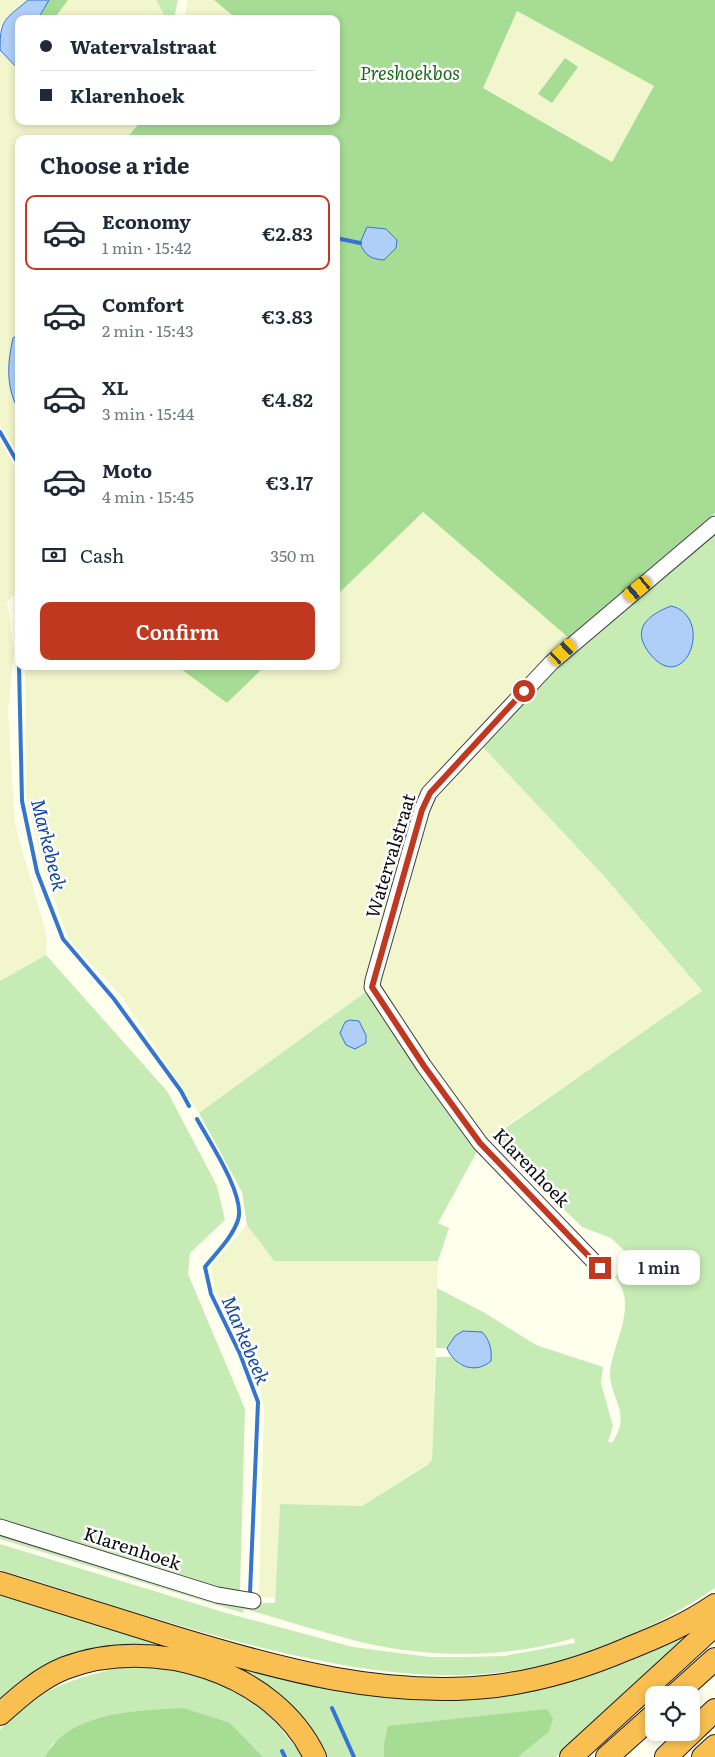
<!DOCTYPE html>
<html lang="en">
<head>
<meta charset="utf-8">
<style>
  body { margin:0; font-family:Literata,serif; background:#f6f6f7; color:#1f2937; height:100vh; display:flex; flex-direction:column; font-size:19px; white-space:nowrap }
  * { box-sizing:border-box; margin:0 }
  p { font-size:16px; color:#747a83 }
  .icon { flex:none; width:28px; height:28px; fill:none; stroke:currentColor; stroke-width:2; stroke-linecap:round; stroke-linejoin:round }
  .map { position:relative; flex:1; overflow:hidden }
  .details { position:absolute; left:15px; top:135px; width:325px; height:535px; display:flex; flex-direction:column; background:#fff; border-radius:10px; box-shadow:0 2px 8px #0003 }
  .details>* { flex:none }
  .top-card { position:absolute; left:15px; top:15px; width:325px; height:110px; border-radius:10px; box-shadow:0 2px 8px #0003; display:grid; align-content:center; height:110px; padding:0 25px; background:#fff }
  .tools { position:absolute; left:645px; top:1686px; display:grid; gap:10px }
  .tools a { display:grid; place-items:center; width:55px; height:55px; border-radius:10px; background:#fff; box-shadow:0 2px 8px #0003; font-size:25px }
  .end { position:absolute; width:22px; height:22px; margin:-11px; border:6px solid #c13820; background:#fff; box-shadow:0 0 0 2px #fff }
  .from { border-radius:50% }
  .bubble { position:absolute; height:35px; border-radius:10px; background:#fff; box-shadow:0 2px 8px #0003; font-size:16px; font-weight:600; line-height:35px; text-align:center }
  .car { position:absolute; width:15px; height:30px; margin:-15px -8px; border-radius:6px; box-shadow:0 0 4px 1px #0007; background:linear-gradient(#f5c518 24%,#345 0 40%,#f5c518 0 76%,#345 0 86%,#f5c518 0) }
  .top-card b { display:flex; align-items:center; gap:18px; height:48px; font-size:19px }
  .top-card b+b { border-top:1px solid #e0e1e3 }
  .top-card i { width:12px; height:12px; background:#1f2937 }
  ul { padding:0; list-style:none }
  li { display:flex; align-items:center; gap:15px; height:75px; margin:0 10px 8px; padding:0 15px; border:2px solid transparent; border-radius:10px }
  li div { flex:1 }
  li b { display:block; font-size:19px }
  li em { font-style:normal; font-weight:600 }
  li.current { border-color:#c13820 }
  li>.icon { width:45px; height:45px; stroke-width:1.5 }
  h2 { padding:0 25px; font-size:22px; line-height:60px }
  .pay { display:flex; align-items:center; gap:12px; height:55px; padding:0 25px; font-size:19px }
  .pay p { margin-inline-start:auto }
  .button { display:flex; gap:10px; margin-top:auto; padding:10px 25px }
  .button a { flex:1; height:58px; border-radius:10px; background:#c13820; color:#fff; font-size:20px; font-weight:600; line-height:58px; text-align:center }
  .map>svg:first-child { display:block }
  .farmland { fill:#f1f6cc }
  .green { fill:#c6ebb5 }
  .forest { fill:#a6dc94; fill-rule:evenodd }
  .water { fill:#afcff8; stroke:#3474d2 }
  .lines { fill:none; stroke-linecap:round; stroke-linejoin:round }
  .stream { stroke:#3474d2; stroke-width:4 }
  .minor-casing { stroke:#404040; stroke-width:17 }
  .highway-casing { stroke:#1e1e1e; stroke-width:24 }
  .minor { stroke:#fff; stroke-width:15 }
  .highway { stroke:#f9bf50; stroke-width:22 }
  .route { stroke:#c13820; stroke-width:6 }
  .labels { text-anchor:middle; stroke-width:5; stroke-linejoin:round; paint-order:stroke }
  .park-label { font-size:18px; font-style:italic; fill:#1c671b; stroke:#fff }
  .street-label { font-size:18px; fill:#0d0d0d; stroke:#fff }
  .water-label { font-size:19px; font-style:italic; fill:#1247a3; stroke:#fff }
</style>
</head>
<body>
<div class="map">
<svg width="715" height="1757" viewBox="0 0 715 1757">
  <rect width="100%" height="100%" fill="#ffffed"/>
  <path class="farmland" d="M0,0H28L3,21L0,27Z
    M68,0H156L166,19H54Z
    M188,0H214L237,18L184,19Z
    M517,11L654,86L612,162L482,88Z
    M0,50L19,70V121H141L126,139H19V456L0,425Z
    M0,440L19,475V590L7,602L14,650L8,711L15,824L47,937L46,955L0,981Z
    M423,512L569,638L520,685L459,751L417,802L368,980L367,991L199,1113L121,996L69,940L59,913L44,869L26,797L25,666H177L227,703L265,666H336V596Z
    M481,745L604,876L702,992L486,1140L429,1067L377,983L432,798Z
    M247,1225L274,1261H438L432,1461L362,1506L280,1504L275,1598L259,1597L264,1408L260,1387L215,1290L211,1269L214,1262Z"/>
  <path class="green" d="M156,0H178L174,19H166Z
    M715,534V1588C658,1627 580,1662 511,1671C417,1684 325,1664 235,1641C156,1620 78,1594 0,1570V1544L223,1612L353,1647L430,1657H463L504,1656L575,1643L574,1638C510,1658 434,1658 369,1644C327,1634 286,1620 244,1609L243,1613L0,1539V1531L239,1602L275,1603L280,1504L362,1506L427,1465L432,1460L436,1357H451L461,1366L491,1355L487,1337H455L447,1348H436L437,1288L485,1313L536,1345L603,1367L601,1383L613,1426L608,1441L612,1443C615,1438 619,1431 620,1425C624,1408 609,1390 610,1372C613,1341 639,1306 615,1277L631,1257L611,1238L582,1227L491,1138L702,991L604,876L481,745L589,637Z
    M46,955L167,1091L217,1186L225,1220L190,1253L188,1274L245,1409L240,1590L227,1591L0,1519V981Z
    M367,991L480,1146L438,1223L449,1228L438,1261H274L247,1225L242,1192L199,1113Z
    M0,1590L158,1639L454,1696L713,1615L556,1757H518L549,1732L384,1744V1757H322L244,1677L106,1653L0,1706Z
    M137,1665C182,1669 236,1681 269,1715C281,1728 292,1743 303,1757H263L230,1723L53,1743L45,1757H0V1730C34,1688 86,1673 137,1665Z"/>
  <path class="forest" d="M49,0H68L54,19H38Z
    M214,0H715V513L569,638L423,512L336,596V139H126L141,121H336V19H237ZM517,11L654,86L612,162L483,88Z
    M565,58L578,67L552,103L538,94Z
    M177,666H265L227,703Z
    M183,1708L230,1723L263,1757H45C70,1711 136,1711 183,1708Z
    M547,1709L553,1719L549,1732L518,1757H384V1744L388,1726Z"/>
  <path class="water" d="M28,0H49L38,19H19V70L0,50C0,18 5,20 28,0Z
    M367,227L386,229L397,240L396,248L384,260C371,259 365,256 360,243Z
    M19,334V403H15C6,381 8,361 13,338Z
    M671,606C715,616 686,698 650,654C630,629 648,615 671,606Z
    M350,1020L359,1021L366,1035V1043L355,1049L346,1045L340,1033L345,1022Z
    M463,1331L482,1332C490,1340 492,1350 491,1361C475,1375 454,1366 447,1348L455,1336Z"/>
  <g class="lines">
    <path class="stream" d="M336,238L360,243
      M0,432L19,465
      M19,603V648
      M19,666L22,801L37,872L63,939L114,999L181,1091L189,1106
      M197,1119C209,1141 246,1196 238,1220C232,1238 216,1253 205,1267L211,1294L240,1354L258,1402L250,1593
      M332,1708L354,1757
      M282,1751L285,1757"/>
    <g class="minor-casing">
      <path id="minor" d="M600,1268L480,1143L424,1066L376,993L372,987L373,980L422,809L429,793L551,663L715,524
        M0,1527L217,1595L253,1601"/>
    </g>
    <g class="highway-casing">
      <path id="highway" d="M0,1583C58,1601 116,1619 173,1637C278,1669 386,1699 496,1686C542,1680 585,1667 627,1649C657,1637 688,1624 715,1605
        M675,1695L715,1659
        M0,1714C19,1697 40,1678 65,1668C152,1635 274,1670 315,1757
        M571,1757L715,1625
        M607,1757L654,1715
        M666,1757L715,1710
        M703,1757L715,1746"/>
    </g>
    <use href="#minor" class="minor"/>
    <use href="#highway" class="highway"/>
  </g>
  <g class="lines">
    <path class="route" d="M524,691L430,793L422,810L372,987L424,1066L480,1143L600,1268"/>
  </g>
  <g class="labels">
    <g class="park-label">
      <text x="410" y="80">Preshoekbos</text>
    </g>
    <g class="street-label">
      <text transform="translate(391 856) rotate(-73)" y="6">Watervalstraat</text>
      <text transform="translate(531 1168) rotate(46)" y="6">Klarenhoek</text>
      <text transform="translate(132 1549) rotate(18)" y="6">Klarenhoek</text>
    </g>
    <g class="water-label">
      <text transform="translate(49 845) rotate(76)" y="7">Markebeek</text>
      <text transform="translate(246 1340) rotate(67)" y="7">Markebeek</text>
    </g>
  </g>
</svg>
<div class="tools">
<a><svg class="icon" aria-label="locate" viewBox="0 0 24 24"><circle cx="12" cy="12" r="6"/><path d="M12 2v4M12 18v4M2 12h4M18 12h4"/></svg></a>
</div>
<i class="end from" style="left:524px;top:691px"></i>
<i class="end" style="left:600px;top:1268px"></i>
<div class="bubble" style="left:618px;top:1250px;width:82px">1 min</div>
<i class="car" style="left:638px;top:589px;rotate:230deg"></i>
<i class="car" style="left:563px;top:652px;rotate:48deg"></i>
<div class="top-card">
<b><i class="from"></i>Watervalstraat</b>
<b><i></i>Klarenhoek</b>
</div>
<section class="details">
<h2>Choose a ride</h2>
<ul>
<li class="current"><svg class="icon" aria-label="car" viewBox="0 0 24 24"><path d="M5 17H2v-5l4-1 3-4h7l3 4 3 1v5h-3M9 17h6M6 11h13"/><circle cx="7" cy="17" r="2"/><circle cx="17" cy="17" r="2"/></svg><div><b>Economy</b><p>1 min · 15:42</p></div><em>€2.83</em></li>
<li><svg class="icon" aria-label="car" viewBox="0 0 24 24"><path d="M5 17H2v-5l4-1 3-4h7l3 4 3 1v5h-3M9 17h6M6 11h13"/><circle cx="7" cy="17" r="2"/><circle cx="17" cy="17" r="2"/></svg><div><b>Comfort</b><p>2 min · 15:43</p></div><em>€3.83</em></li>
<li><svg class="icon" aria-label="car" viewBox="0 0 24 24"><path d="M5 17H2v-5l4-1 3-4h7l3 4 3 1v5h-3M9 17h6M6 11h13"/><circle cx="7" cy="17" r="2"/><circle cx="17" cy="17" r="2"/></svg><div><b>XL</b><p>3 min · 15:44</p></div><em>€4.82</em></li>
<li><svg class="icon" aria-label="car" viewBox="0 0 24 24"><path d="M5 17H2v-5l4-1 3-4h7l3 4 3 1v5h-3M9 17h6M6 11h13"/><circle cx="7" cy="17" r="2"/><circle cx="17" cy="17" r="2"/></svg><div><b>Moto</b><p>4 min · 15:45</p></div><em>€3.17</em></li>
</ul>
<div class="pay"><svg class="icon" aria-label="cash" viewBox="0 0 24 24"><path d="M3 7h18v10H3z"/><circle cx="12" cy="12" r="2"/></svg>Cash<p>350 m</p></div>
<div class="button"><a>Confirm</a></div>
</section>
</div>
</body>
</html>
